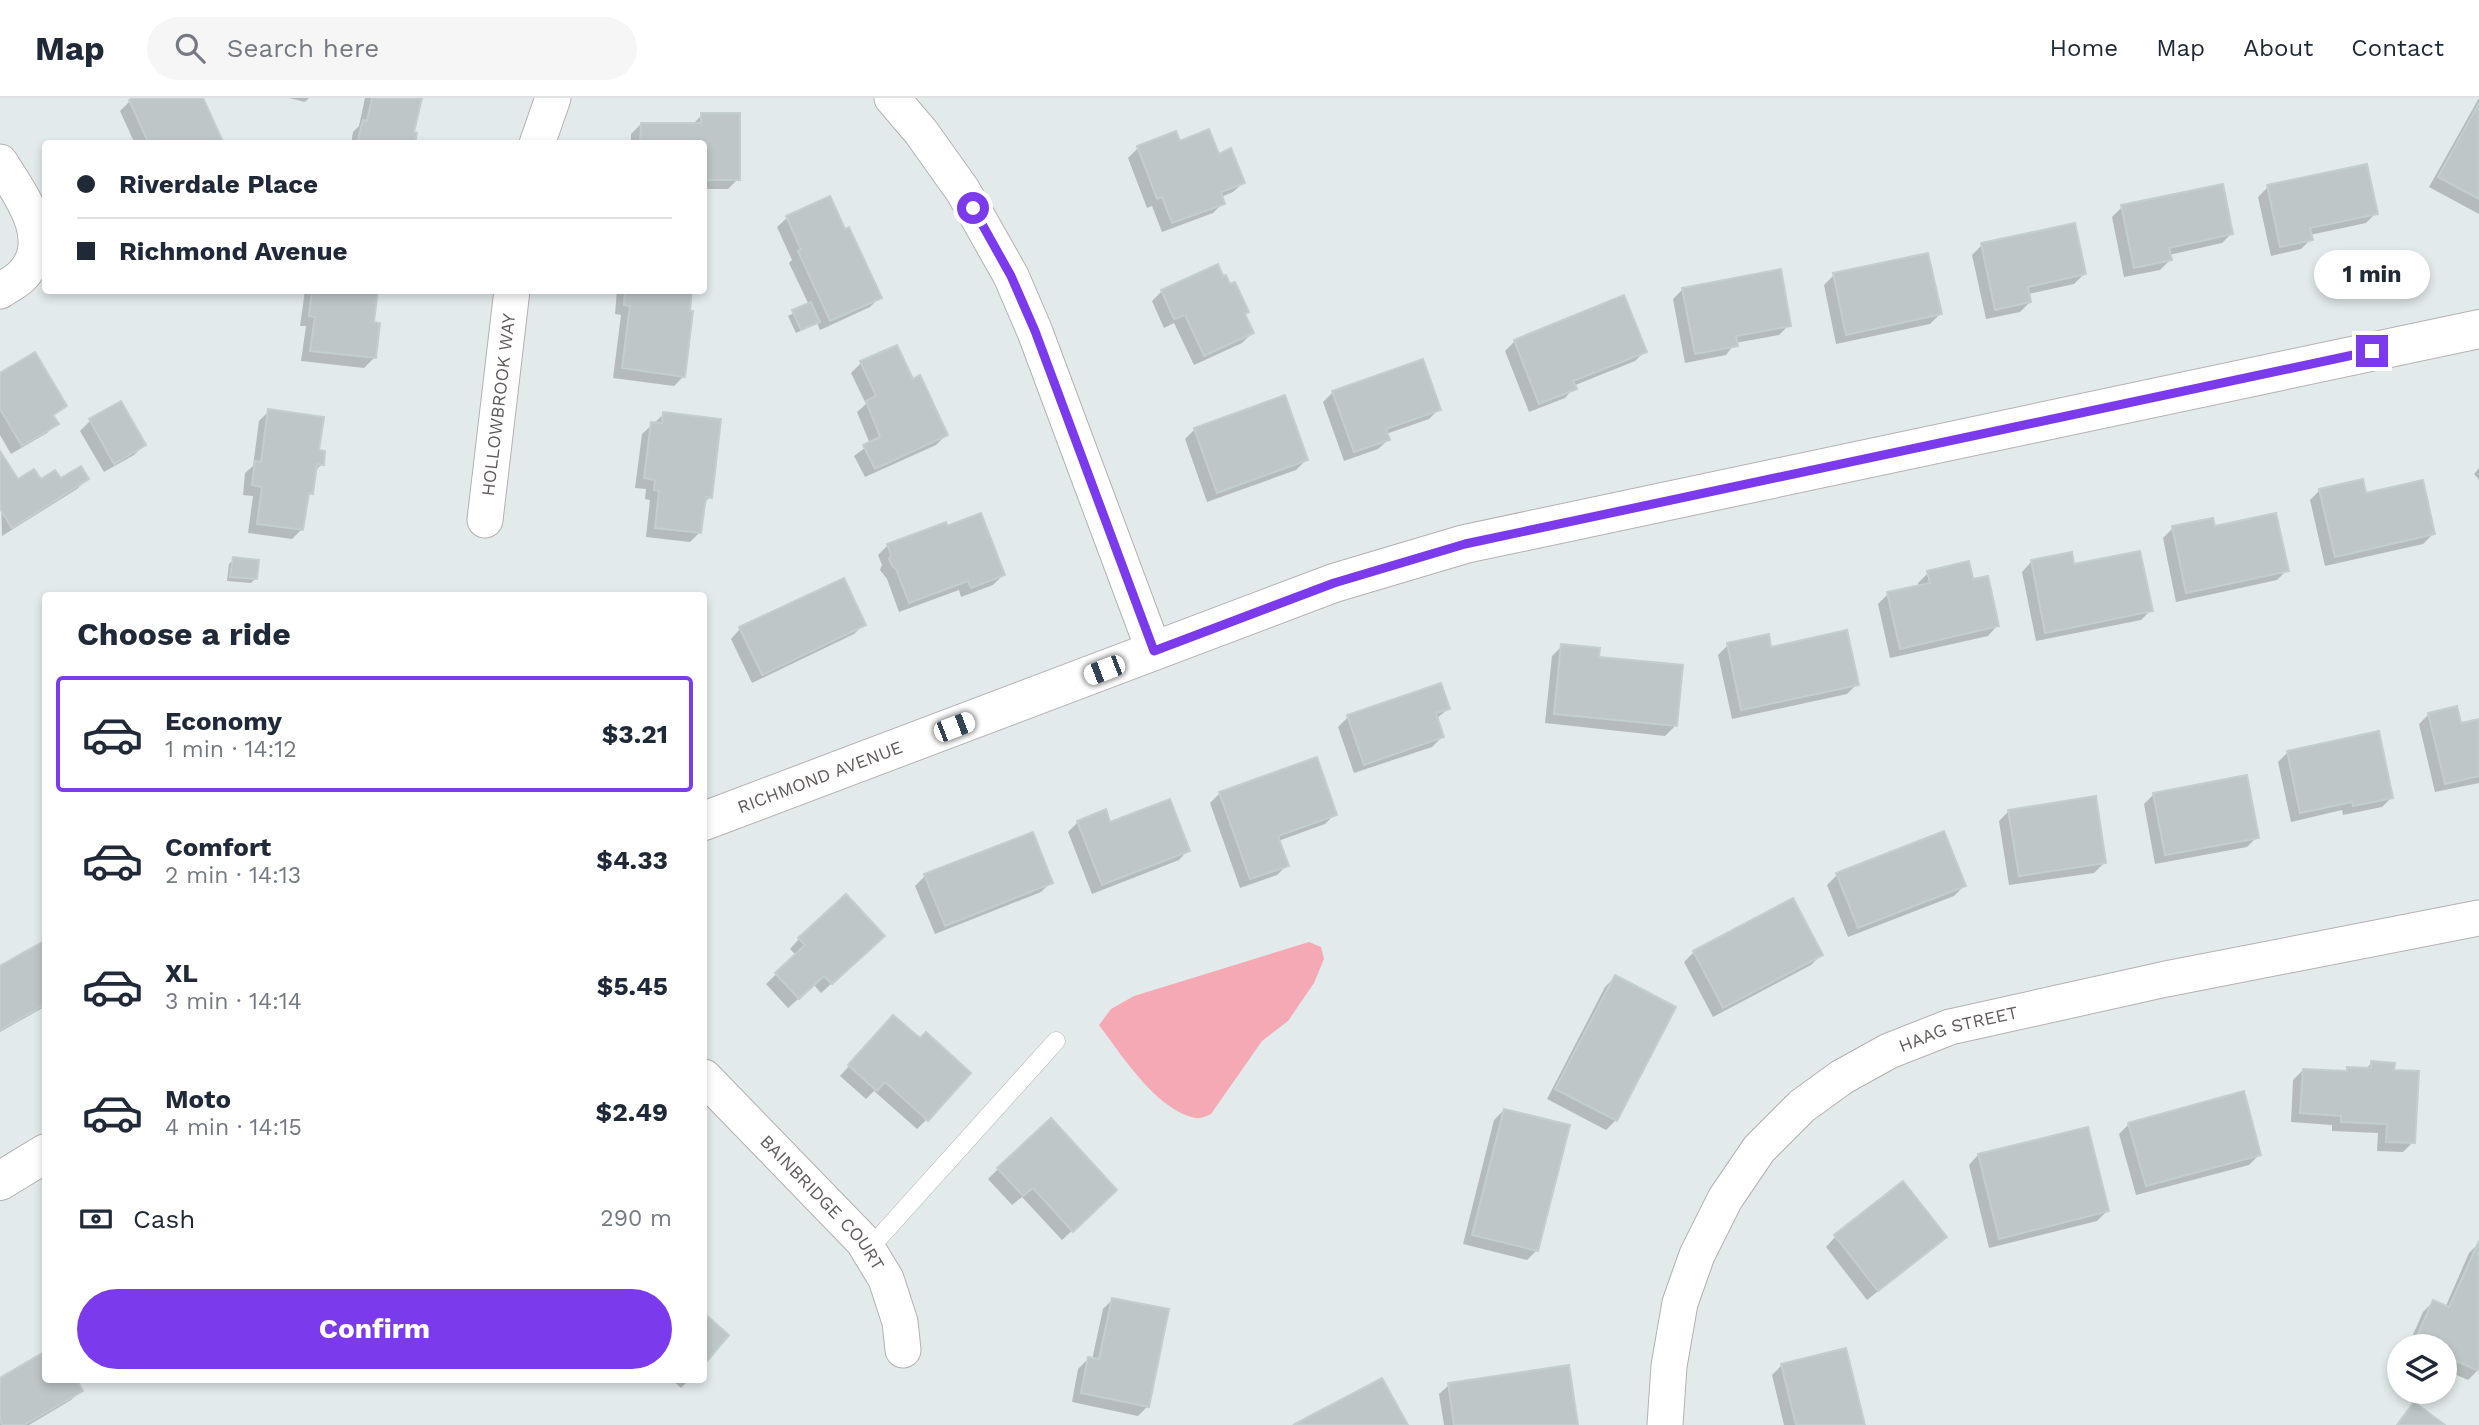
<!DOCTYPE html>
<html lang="en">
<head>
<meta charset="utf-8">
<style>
  body { margin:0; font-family:"Work Sans",sans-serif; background:#f6f6f7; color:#1f2937; height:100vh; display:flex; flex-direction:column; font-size:26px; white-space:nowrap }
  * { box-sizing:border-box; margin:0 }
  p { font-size:23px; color:#747a83 }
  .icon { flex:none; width:38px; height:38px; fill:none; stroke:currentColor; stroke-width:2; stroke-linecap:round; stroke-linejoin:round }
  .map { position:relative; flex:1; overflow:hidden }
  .panel { position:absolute; left:42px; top:494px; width:665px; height:791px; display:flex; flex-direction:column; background:#fff; border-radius:7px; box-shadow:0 4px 10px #0003 }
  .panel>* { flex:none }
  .guide { position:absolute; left:42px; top:42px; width:665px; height:154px; border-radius:7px; box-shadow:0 4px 10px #0003; display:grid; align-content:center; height:154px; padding:0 35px; background:#fff }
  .fabs { position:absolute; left:2387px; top:1236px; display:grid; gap:14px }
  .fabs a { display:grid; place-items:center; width:70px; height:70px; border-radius:50%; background:#fff; box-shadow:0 4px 10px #0003; font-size:35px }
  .end { position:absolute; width:32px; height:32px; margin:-16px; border:9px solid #7c3aed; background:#fff; box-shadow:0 0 0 4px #fff }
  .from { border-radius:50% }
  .bubble { position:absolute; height:49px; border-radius:24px; background:#fff; box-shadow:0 4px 10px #0003; font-size:23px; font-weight:700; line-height:49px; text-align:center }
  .car { position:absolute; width:21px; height:42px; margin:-21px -10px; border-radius:9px; box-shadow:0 0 5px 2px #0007; background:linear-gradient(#fff 24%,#345 0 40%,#fff 0 76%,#345 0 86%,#fff 0) }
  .guide b { display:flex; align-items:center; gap:24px; height:66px; font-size:26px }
  .guide b+b { border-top:2px solid #e0e1e3 }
  .guide i { width:18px; height:18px; background:#1f2937 }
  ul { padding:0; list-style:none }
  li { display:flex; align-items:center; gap:21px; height:116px; margin:0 14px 10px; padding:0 21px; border:4px solid transparent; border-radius:7px }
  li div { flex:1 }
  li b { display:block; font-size:26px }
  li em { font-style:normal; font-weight:700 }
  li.on { border-color:#7c3aed }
  li>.icon { width:63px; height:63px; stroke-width:1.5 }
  h2 { padding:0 35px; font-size:32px; line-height:84px }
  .pay { display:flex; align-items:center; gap:18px; height:77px; padding:0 35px; font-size:26px }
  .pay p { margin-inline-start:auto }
  .primary-button { display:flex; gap:14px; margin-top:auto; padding:14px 35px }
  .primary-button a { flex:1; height:80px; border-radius:42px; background:#7c3aed; color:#fff; font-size:28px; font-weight:700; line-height:80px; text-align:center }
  header { display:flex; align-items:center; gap:42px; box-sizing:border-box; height:98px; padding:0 35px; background:#fff; border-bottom:2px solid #e0e1e3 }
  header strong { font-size:33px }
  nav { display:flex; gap:38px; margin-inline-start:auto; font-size:24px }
  .search { width:490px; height:63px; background:#f6f6f7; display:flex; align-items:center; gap:18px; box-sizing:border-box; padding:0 24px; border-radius:38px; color:#747a83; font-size:26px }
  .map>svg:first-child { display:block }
  .water { fill:#f5a9b4 }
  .shadow { fill:#0003 }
  .building { fill:#bfc6c7; stroke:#c2ced0; stroke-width:2 }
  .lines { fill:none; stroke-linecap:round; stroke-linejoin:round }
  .service-casing { stroke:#b6b0b0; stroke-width:19 }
  .minor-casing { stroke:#b6b0b0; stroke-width:37 }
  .tertiary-casing { stroke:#b6b0b0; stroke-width:40 }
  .service { stroke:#fff; stroke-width:18 }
  .minor { stroke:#fff; stroke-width:35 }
  .tertiary { stroke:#fff; stroke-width:38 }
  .route { stroke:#7c3aed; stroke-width:9 }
  .labels { text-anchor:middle; stroke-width:7; stroke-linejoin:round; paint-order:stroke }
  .street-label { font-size:18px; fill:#625b5b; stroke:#fff }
</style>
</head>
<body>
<header>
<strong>Map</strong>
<div class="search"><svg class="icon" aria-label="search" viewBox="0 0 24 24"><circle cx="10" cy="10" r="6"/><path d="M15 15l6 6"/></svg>Search here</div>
<nav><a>Home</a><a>Map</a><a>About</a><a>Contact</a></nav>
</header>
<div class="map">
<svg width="2479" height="1327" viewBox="0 0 2479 1327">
  <rect width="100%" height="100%" fill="#e3eaec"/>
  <path class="water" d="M1309,844L1321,849L1324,861L1314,885L1288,923L1262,943L1211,1016C1206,1018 1201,1021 1196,1020C1157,1013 1121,956 1099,927L1111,911L1134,898Z"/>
  <path class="shadow" d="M137,0H202L222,46H135L120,13L130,3Z
    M289,0H309L305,4Z
    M365,0H420L412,35L413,46H351L353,34L359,28Z
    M2479,0V116L2429,89Z
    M702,17L738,81L728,91H704V46H631V36L641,26L692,27Z
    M1179,45L1218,58L1243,85L1233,94L1221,99L1223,105L1213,115L1162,134L1152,108L1147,110L1128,60L1138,50Z
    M2268,89L2376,115L2366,125L2310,137L2311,141L2301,151L2271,158L2258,99Z
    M829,100L880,199L870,209L820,232L817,225L796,235L788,218L809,207L789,165L792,162L777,129L787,120Z
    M2122,109L2232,135L2222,145L2169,157L2170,162L2160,172L2124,179L2112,119Z
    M1982,147L2084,176L2074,186L2028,196L2030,204L2020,214L1986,221L1972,157Z
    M1834,177L1940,216L1930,226L1836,246L1824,187Z
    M1683,191L1789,227L1779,237L1735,245L1726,257L1685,265L1673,201Z
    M305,192H376L372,226L374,260L364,270L301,263L306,228H300Z
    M617,192H690L684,278L674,288L613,280L621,217L615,216Z
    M1162,193L1252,235L1242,245L1194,267L1174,225L1164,230L1152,203Z
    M1515,243L1645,253L1635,263L1573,288L1574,290L1565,300L1529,314L1505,253Z
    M861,265L912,283L946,337L936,347L865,379L854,358L870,346L857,314L866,306L851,275Z
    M0,277L65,308L53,319L56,325L47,335L11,356L0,337Z
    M1333,294L1439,311L1429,321L1386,336L1388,342L1378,351L1344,363L1323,304Z
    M120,305L144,347L134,357L104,374L80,333L90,323Z
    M269,313L317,354L322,366L314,374L311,395L306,400L302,431L292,441L248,435L253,398L243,397L245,375L253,368L259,323Z
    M664,316L710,399L704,405L700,434L690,444L646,439L650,402L645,401L646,391L635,390L642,336Z
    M1195,331L1306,362L1296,372L1207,404L1185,341Z
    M0,356L18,384L87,381L77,391L2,438Z
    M2479,370V382L2474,376Z
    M2320,392L2364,398L2433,436L2423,446L2325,468L2310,402Z
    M2173,430L2287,472L2277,482L2176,504L2163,440Z
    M888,447L1003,477L993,487L961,499L959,492L899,514L887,481L880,472L882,467L878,457Z
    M234,461L256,480L251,485L227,483L229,466Z
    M2031,464L2073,468L2151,512L2141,522L2036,543L2022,474Z
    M1928,475L1972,483L1997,528L1988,538L1890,560L1878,506L1888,496L1919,489L1918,485Z
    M864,526L854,536L752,585L731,541L740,531Z
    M1728,547L1770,551L1857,586L1847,596L1732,621L1718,557Z
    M1562,548L1597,561L1675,628L1665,638L1545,625L1552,558Z
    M1448,611L1436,621L1442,639L1432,649L1354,675L1338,629L1348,619Z
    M2429,616L2460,627L2479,623V685L2435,694L2419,626Z
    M2288,654L2392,699L2382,709L2343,717L2342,712L2291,724L2278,664Z
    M1220,695L1335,716L1325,726L1278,743L1287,767L1277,777L1240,790L1210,705Z
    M2154,696L2257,739L2247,749L2155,766L2144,706Z
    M2009,713L2104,765L2094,775L2009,787L1999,723Z
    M1105,714L1109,727L1188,752L1179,762L1092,796L1068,734L1078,724Z
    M1837,777L1964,788L1954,798L1848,839L1827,787Z
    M925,778L1051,784L1041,794L935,836L915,788Z
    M799,841L873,848L821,895L814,887L788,910L766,886L796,857L790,851Z
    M46,844V908L0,934V870Z
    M1694,854L1821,857L1811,867L1713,919L1684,864Z
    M1615,879L1616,1022L1606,1032L1547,1001L1605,889Z
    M884,929L927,1021L917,1031L874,993L866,1001L840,978Z
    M2372,965L2393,974L2413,1044L2403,1054L2377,1053L2378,1035L2332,1033V1027L2291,1024L2293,982L2303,972L2345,974L2348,971L2364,972Z
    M1504,1012L1537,1152L1527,1162L1463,1146L1494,1022Z
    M2129,1026L2259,1057L2249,1067L2136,1097L2119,1036Z
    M1978,1057L2107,1113L2097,1123L1989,1150L1969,1067Z
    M998,1071L1105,1102L1062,1142L1022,1099L1012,1107L988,1081Z
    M1835,1139L1935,1148L1867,1202L1826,1149Z
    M2479,1145V1271L2468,1282L2445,1272V1248H2408L2423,1214L2433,1204L2445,1210L2469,1155Z
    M1113,1201L1148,1308L1138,1318L1072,1304L1078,1271L1088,1261L1092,1262L1103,1211Z
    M1782,1267L1863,1327H1784L1772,1277Z
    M74,1281L81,1292L71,1302L29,1327H0V1282Z
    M671,1281H690L681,1290Z
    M1449,1287L1576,1327H1444L1439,1296Z"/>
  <path class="building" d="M133,0H203L224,46H149L129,2Z
    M372,0H422L414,34L417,35L415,46H357L363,22L367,23Z
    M2479,5V101L2438,79Z
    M701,15H740V82H704V46H640L641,25H701Z
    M1209,31L1219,56L1231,50L1245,85L1221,94L1225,106L1172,125L1162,99L1157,101L1137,48L1176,33L1180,43Z
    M2367,66L2378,116L2310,130L2313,142L2280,149L2267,87Z
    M2223,86L2233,136L2169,150L2172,162L2134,170L2121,107Z
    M830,98L845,131L849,129L882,200L830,223L798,153L801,152L786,118Z
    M2075,125L2086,176L2028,189L2031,204L1995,212L1981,145Z
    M1928,155L1942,216L1846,237L1833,175Z
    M1218,166L1223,178L1226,177L1230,186L1235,184L1249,214L1245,216L1254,235L1204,258L1185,217L1174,221L1161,192Z
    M1781,171L1791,228L1736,238L1738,248L1695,256L1682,190Z
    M312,192H378L374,224L380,225L376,260L310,253L315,219L309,218Z
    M625,192H692L690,213H693L685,279L622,270L630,208L624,207Z
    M1624,197L1647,254L1573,283L1577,291L1539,306L1514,242Z
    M811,204L820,224L801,232L792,212Z
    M897,247L913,281L920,277L948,337L875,371L863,347L880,339L866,303L876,298L860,263Z
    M35,254L67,308L53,317L59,326L22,348L0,311V275Z
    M1423,261L1441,312L1386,331L1390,342L1354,354L1332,293Z
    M1285,297L1308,362L1217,395L1194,330Z
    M121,303L146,347L114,366L89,321Z
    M268,311L324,319L319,352L325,353L324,367L317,366L313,396L309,395L303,432L257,426L262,389L252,387L255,363L261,364Z
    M663,314L721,321L712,400L706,399L701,435L655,430L659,393L654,392L655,382L644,380L651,324L662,325Z
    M0,353L18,381L34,371L41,381L55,372L61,380L81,368L89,381L12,430L0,411Z
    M2363,381L2366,395L2423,382L2435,436L2335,459L2319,391Z
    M981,415L1005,477L971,490L968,483L909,505L896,471L893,469L889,461L891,457L887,446L946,424L947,428Z
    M2276,415L2289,473L2186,495L2172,428L2213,420L2215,428Z
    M2140,453L2153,513L2045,535L2031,462L2072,454L2074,466Z
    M233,459L259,462L257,481L230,479Z
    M1969,463L1973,481L1988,478L1999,528L1900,551L1887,494L1930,485L1927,473Z
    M844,480L866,527L762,577L739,529Z
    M1847,532L1859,587L1741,612L1727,545L1769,536L1771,549Z
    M1561,546L1600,550L1599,559L1683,567L1677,628L1554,616Z
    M1441,585L1450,611L1436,615L1444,639L1364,667L1347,617Z
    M2457,608L2461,625L2479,621V678L2445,686L2428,615Z
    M2379,633L2393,700L2353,708L2352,704L2300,715L2287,653Z
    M1317,659L1337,717L1278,738L1289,768L1250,781L1219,694Z
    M2247,677L2259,740L2165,757L2153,695Z
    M2096,698L2106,765L2019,778L2008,712Z
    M1170,701L1190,753L1102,787L1077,723L1106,711L1110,724Z
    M1944,733L1966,788L1858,830L1836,775Z
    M1033,734L1053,785L945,828L924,776Z
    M846,796L885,838L832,886L824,878L799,901L775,875L805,847L798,840Z
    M1793,800L1823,857L1723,910L1693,853Z
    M46,842V906L0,932V868Z
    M1615,877L1676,909L1617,1023L1555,991Z
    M893,917L920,940L926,934L971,975L928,1023L885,984L877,993L848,967Z
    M2371,963L2395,965L2394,972L2419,973L2415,1045L2386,1044L2387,1026L2341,1024V1018L2300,1015L2303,971L2347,973V969L2371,970Z
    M2244,993L2261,1057L2146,1088L2128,1025Z
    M1504,1011L1570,1027L1538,1153L1472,1137Z
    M1051,1020L1117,1092L1073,1134L1033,1090L1023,1098L997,1070Z
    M2088,1029L2109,1113L1999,1141L1978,1056Z
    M1903,1083L1947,1139L1878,1193L1834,1137Z
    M2479,1143V1273L2445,1258V1248H2421L2414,1245L2433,1202L2449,1209Z
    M1112,1200L1169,1211L1149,1309L1081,1295L1088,1259L1099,1261Z
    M704,1215L729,1237L704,1267Z
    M1846,1250L1865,1327H1796L1781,1266Z
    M46,1253V1281H76L83,1293L24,1327H3L0,1323V1280Z
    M1569,1267L1578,1327H1454L1448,1285Z
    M1382,1280L1408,1327H1293Z
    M2414,1304L2445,1327H2397Z"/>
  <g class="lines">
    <g class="service-casing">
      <path id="service" d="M868,1152L1056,943"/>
    </g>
    <g class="minor-casing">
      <g id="minor">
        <path d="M892,0L921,34L963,93L1011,178L1035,234L1154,553"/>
        <path d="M537,46L553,0"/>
        <path d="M0,64C18,93 54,139 26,173C20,182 9,187 0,193"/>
        <path id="s1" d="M485,422L512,192"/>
        <path id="s2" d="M704,979L863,1143L886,1181L900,1224L903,1252"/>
        <path id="s3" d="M1665,1327L1669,1268L1680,1205L1697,1157L1725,1101L1759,1051L1802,1008L1842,979L1889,953L1950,929L2166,881L2479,820"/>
      </g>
    </g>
    <g class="tertiary-casing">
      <g id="tertiary">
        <path id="s4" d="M704,723L1334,485L1465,446L2479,231"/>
        <path d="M0,1083L46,1055"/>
      </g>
    </g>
    <use href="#service" class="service"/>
    <use href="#minor" class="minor"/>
    <use href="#tertiary" class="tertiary"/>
  </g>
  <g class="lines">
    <path class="route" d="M973,110L1011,178L1035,233L1154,553L1334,485L1465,446L2372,253"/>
  </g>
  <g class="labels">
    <g class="street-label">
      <text dy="6" stroke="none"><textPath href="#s1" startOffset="116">HOLLOWBROOK WAY</textPath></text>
      <text dy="6" stroke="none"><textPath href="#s4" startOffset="124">RICHMOND AVENUE</textPath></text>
      <text dy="6" stroke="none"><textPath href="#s3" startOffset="534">HAAG STREET</textPath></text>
      <text dy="6" stroke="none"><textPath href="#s2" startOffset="173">BAINBRIDGE COURT</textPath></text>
    </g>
  </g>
</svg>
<div class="fabs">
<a><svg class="icon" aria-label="layers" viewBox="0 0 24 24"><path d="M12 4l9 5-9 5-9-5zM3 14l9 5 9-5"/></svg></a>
</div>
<i class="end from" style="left:973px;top:110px"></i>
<i class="end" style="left:2372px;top:253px"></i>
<div class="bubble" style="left:2314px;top:152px;width:116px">1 min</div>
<i class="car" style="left:1104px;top:572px;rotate:249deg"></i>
<i class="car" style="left:954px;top:629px;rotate:69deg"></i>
<div class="guide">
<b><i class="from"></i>Riverdale Place</b>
<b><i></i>Richmond Avenue</b>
</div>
<section class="panel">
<h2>Choose a ride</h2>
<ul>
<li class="on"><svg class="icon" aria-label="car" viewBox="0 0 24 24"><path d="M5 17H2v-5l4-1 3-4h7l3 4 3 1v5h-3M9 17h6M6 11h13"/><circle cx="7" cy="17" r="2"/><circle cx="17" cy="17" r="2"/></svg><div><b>Economy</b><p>1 min · 14:12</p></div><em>$3.21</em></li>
<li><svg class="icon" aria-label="car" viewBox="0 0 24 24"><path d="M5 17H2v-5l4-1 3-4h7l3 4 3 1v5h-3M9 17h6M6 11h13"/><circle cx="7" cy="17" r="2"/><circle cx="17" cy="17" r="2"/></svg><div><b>Comfort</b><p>2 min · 14:13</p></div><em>$4.33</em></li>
<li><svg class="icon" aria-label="car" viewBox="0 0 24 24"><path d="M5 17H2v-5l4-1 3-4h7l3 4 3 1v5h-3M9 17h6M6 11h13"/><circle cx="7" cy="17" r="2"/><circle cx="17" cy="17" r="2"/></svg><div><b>XL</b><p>3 min · 14:14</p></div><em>$5.45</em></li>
<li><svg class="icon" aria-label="car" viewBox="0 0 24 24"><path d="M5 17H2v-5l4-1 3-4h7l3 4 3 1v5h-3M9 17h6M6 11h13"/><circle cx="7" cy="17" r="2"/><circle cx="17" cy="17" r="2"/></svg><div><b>Moto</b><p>4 min · 14:15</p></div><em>$2.49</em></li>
</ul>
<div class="pay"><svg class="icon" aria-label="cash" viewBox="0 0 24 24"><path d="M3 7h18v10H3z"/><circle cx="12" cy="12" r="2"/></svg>Cash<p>290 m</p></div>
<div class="primary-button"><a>Confirm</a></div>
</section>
</div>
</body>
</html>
